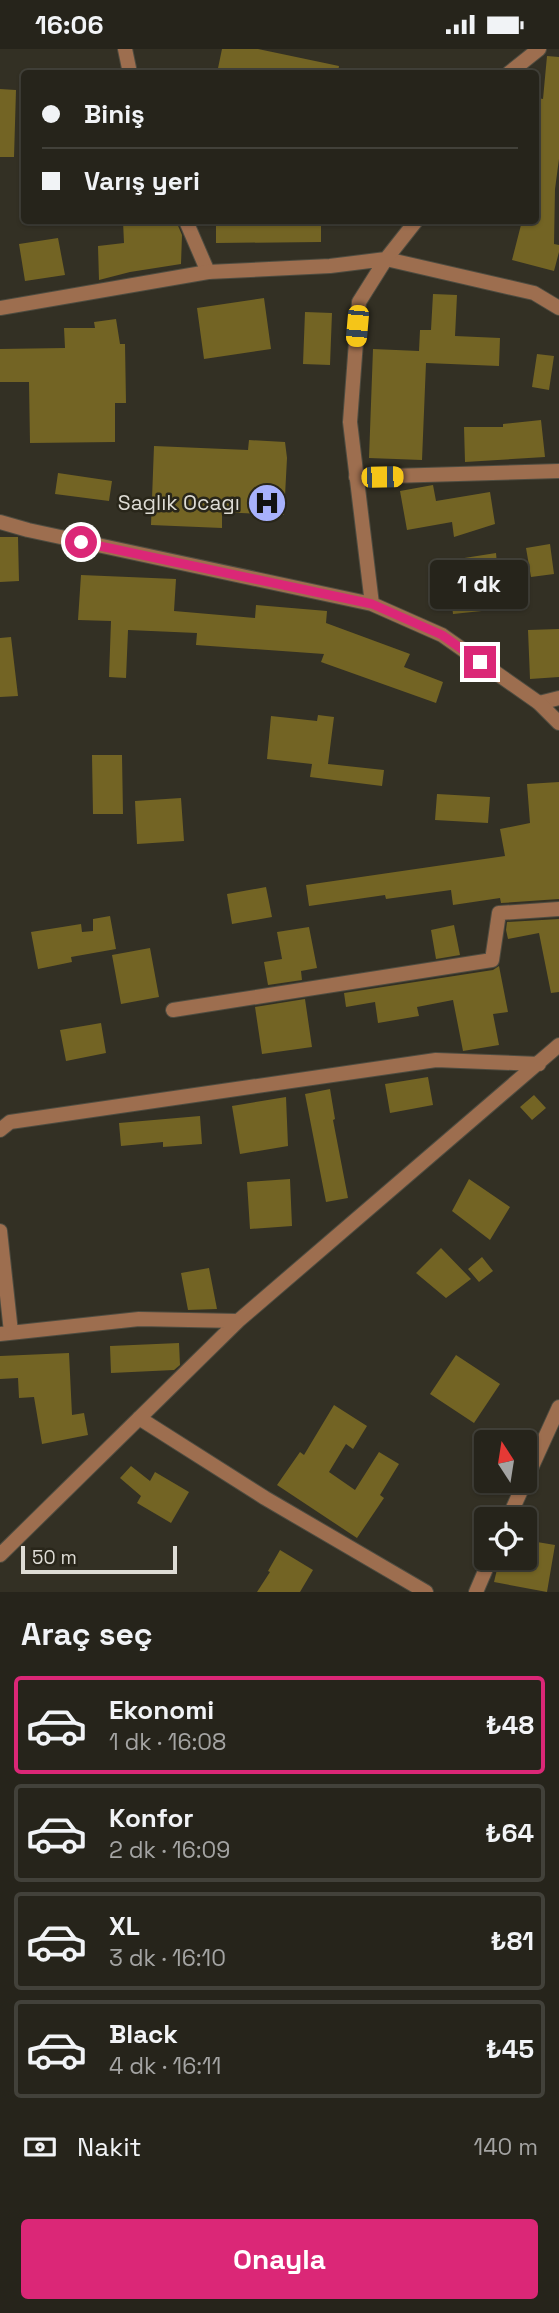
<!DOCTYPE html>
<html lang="tr">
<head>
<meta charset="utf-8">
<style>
  body { margin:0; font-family:"Space Grotesk",sans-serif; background:#323028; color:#f1f3f6; height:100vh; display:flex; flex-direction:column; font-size:26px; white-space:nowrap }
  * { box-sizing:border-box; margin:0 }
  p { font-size:23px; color:#a4a4a3 }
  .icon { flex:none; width:38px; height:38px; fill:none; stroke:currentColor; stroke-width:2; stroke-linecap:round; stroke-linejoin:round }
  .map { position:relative; height:1543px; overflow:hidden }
  .side { display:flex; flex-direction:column; background:#26241b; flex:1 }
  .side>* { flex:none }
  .guide { position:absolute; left:21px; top:21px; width:518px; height:154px; border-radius:7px; box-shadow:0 2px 5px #0004,0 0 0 2px #42413a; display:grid; align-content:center; height:154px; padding:0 21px; background:#26241b }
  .needle { width:46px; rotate:348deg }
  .tools { position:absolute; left:474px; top:1381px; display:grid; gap:14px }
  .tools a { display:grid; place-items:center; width:63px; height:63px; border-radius:7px; background:#26241b; box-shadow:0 2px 5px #0004,0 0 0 2px #42413a; font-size:35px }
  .scale { position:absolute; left:21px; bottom:18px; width:156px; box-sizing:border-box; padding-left:7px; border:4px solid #dedcd5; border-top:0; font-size:19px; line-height:24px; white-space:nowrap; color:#dedcd5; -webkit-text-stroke:5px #29261a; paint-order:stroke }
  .end { position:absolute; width:32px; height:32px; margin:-16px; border:9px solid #db2777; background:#fff; box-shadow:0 0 0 4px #fff }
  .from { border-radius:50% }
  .bubble { position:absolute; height:49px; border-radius:7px; background:#26241b; box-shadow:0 2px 5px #0004,0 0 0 2px #42413a; font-size:23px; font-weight:800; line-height:49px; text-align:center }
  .car { position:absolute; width:21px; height:42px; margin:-21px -10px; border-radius:9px; box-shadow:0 0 5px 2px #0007; background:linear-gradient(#f5c518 24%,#345 0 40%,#f5c518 0 76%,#345 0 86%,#f5c518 0) }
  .guide b { display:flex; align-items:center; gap:24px; height:66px; font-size:26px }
  .guide b+b { border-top:2px solid #42413a }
  .guide i { width:18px; height:18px; background:#f1f3f6 }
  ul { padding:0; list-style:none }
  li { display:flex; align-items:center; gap:21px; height:98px; margin:0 14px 10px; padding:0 7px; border:4px solid #42413a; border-radius:7px }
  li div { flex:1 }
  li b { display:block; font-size:26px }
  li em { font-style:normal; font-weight:800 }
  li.selected { border-color:#db2777 }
  li>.icon { width:63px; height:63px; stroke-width:1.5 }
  h2 { padding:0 21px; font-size:32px; line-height:84px }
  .pay { display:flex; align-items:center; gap:18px; height:77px; padding:0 21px; font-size:26px }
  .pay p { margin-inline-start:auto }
  .cta { display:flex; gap:14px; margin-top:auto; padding:14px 21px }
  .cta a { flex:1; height:80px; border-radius:7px; background:#db2777; color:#fff; font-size:28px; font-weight:800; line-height:80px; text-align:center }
  .status { display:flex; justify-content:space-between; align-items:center; height:49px; padding:0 35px; background:#26241b; direction:ltr }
  .status svg { height:19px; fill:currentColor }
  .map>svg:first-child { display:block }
  .building { fill:#736424 }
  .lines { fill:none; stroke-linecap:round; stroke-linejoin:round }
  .minor-casing { stroke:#4e4c40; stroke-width:16 }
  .tertiary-casing { stroke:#4e4c40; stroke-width:16 }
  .minor { stroke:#9d6e4f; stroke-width:14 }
  .tertiary { stroke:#9d6e4f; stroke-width:14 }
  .route { stroke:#db2777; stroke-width:9 }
  .labels { text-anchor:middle; stroke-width:5; stroke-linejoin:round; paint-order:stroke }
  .poi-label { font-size:21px; fill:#dedcd5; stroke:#29261a; text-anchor:end }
</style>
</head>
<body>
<div class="status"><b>16:06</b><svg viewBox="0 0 49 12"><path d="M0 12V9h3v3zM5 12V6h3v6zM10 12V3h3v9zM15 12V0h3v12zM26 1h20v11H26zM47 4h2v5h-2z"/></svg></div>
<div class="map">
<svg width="559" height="1543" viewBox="0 0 559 1543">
  <rect width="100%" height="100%" fill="#333024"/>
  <path class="building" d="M222,0H258L339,17L338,24H217Z
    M547,7L559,8V110L555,140L554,195L559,196V203L554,222L512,211L522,172H536V82L538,49L543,50Z
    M0,40L16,41L14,108H0Z
    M123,172H176L182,186L181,215L130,223L99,231L98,197L124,194Z
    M321,173V193L216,194V174Z
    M58,189L65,226L25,232L19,195Z
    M433,245L457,246L455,287L500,289L499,317L426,314L422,411L369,409L373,300L419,302L420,281H431Z
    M264,249L271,300L204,310L197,259Z
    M305,263L332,264L330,316L303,315Z
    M116,270L120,295H125L126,354H115V393L30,394L29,333H0V300L65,299L64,279H95L94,273Z
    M537,305L554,307L549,341L532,338Z
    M541,371L545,408L465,413L464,378H503V375Z
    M249,391L285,393L287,409L284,466L222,463V479L151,476L154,397L248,401Z
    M58,424L112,432L109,452L55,445Z
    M433,436L436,452L490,443L495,475L454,488L452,473L407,481L400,442Z
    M0,488H18L19,532L0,533Z
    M550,495L554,525L531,528L526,499Z
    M496,504L501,560L453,565L448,522L460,521L458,510Z
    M81,526L176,530L174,562L255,569L256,556L327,562L326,574L410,605L404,618L443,633L436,654L321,613L324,605L196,596L197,584L128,581L126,629L109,628L111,572L78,571Z
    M559,580V628L530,630L528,581Z
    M11,588L18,647L0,648V589Z
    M318,666L334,668L328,715L384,721L382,737L310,728L312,715L267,710L271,667L317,672Z
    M92,706H122L123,765H93Z
    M559,733V850L501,854L500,849L453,856L451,841L386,850L385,846L309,857L306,836L505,807L500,780L530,774L527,735Z
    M437,745L490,748L488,774L435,771Z
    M181,749L184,792L137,795L135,752Z
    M266,838L272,868L232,875L227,845Z
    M110,867L116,900L71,908L72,913L38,920L31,883L81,875L82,883L93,882V870Z
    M559,870V943L551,944L539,884L508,890L506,881L507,873Z
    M454,876L460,906L436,910L431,881Z
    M309,878L317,919L301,922L302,931L268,936L264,913L282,910L277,883Z
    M150,899L159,948L121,955L112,906Z
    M499,917L508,963L493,965L499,996L463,1002L453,951L417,958L419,967L378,974L375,953L346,958L344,944L493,921Z
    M305,950L312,998L262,1005L255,958Z
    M101,974L106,1004L66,1012L60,981Z
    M428,1028L433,1056L390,1064L385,1035Z
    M330,1040L335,1070L333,1071L348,1149L326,1153L305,1045Z
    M534,1046L546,1059L532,1071L520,1058Z
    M286,1048L288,1097L240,1105L232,1057Z
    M200,1067L202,1095L163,1098V1093L121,1097L119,1074Z
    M290,1130L292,1177L250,1180L247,1133Z
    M469,1130L510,1158L490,1191L452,1162Z
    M441,1199L471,1230L446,1249L416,1224Z
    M482,1208L493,1222L479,1233L468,1220Z
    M209,1219L217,1260L188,1261L181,1224Z
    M179,1294L180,1316L174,1321L111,1324L110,1297Z
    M69,1304L72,1366L84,1364L88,1386L42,1395L34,1348L19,1349L18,1329L0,1330V1307Z
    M456,1306L500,1335L474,1374L430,1345Z
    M334,1356L367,1377L353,1400L346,1395L329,1423L355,1441L379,1403L399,1415L380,1446L384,1449L357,1489L277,1436L300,1403L304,1406Z
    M131,1417L150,1432L155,1423L189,1443L171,1474L137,1454L141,1447L120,1429Z
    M525,1491L555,1496L547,1543L494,1533L500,1508H525Z
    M280,1501L313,1521L300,1543H257L270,1523L268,1522Z"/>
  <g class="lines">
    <g class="minor-casing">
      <path id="minor" d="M125,0L130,24
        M186,172L208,223
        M386,210L534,244L559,259
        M356,428L559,422
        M539,654L559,649
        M173,961L492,911L499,864L559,860
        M0,1081L10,1073L436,1011L539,1015
        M0,1182L11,1283
        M0,1285L139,1270L238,1272
        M139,1369L265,1449L426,1543
        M508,1470L559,1358
        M0,1506L238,1272L559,996
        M476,1543L491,1508"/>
    </g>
    <g class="tertiary-casing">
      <path id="tertiary" d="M509,24L539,0
        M0,259L208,223L330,217L386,210
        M0,473L28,481L372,555L442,586L539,654L559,674
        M372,555L350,373L359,253L386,210L416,172"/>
    </g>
    <use href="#minor" class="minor"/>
    <use href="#tertiary" class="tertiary"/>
  </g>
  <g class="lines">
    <path class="route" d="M81,493L372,555L442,586L480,613"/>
  </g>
  <defs>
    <g id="hospital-disc" transform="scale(2.0125)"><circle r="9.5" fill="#a7b1fc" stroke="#29261a"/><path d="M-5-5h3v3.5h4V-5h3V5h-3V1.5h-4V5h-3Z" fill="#111"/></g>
  </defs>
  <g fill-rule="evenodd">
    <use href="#hospital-disc" x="267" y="454"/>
  </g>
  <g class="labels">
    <g class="poi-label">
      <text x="240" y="461">Saglık Ocagı</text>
    </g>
  </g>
</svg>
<div class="tools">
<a><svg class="needle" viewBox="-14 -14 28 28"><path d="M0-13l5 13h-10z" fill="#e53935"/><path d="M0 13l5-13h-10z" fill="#a4a4a3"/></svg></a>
<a><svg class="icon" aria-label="locate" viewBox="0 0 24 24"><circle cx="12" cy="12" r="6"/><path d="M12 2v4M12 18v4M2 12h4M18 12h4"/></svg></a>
</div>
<div class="scale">50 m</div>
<i class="end from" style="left:81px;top:493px"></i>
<i class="end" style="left:480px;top:613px"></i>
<div class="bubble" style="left:430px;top:511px;width:98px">1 dk</div>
<i class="car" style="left:357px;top:277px;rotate:185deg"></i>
<i class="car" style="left:382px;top:428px;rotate:89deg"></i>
<div class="guide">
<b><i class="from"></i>Biniş</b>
<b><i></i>Varış yeri</b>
</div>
</div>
<section class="side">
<h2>Araç seç</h2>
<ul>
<li class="selected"><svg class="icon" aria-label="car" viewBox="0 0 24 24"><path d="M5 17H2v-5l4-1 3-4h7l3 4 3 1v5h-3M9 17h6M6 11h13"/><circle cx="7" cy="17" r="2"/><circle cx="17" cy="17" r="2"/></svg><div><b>Ekonomi</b><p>1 dk · 16:08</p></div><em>₺48</em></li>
<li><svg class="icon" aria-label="car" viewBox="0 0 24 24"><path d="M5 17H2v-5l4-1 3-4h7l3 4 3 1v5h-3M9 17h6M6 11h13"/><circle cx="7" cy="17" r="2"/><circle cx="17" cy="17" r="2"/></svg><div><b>Konfor</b><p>2 dk · 16:09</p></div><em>₺64</em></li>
<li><svg class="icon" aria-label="car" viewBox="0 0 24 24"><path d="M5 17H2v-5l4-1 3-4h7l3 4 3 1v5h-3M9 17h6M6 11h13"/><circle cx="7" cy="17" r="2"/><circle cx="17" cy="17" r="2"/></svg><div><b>XL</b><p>3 dk · 16:10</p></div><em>₺81</em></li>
<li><svg class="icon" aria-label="car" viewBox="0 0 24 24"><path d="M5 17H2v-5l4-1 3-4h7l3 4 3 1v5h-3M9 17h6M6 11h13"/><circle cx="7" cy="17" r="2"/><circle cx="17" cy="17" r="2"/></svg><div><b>Black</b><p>4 dk · 16:11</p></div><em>₺45</em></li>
</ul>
<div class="pay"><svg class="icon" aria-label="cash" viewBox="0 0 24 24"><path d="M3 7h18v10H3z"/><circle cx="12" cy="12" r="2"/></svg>Nakit<p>140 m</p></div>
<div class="cta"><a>Onayla</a></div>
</section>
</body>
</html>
